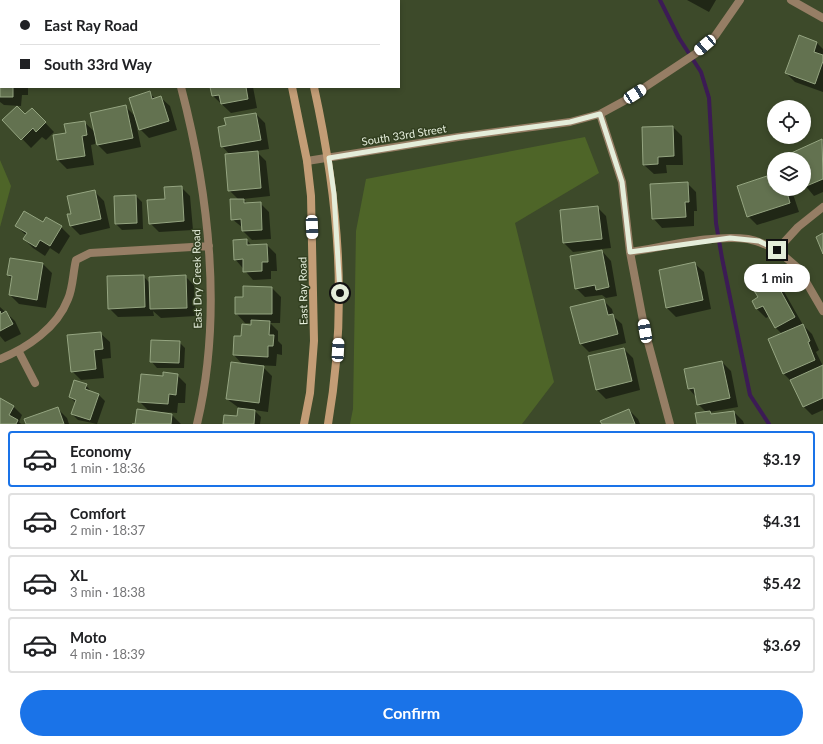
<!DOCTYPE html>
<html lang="en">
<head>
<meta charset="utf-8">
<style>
  body { margin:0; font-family:Lato,sans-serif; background:#f2f2f2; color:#202124; height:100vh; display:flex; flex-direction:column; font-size:15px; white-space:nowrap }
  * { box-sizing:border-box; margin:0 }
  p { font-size:13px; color:#757577 }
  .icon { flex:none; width:22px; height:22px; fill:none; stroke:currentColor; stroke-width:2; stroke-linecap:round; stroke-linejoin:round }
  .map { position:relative; height:424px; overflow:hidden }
  .panel { display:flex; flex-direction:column; background:#fff; flex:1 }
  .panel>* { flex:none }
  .guide { position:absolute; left:0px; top:0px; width:400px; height:88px; box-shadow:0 2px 6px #0003; display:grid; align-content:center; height:88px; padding:0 20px; background:#fff }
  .buttons { position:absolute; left:767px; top:100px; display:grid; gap:8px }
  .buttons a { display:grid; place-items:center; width:44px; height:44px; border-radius:50%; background:#fff; box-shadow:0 2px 6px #0003; font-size:20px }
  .end { position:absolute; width:18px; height:18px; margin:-9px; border:5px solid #e4edda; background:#111; box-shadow:0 0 0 2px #111 }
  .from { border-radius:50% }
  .bubble { position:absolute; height:28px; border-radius:14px; background:#fff; box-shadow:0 2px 6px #0003; font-size:13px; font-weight:700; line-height:28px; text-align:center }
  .car { position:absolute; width:12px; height:24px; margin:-12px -6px; border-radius:5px; box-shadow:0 0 3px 1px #0007; background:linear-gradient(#fff 24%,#345 0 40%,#fff 0 76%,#345 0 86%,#fff 0) }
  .guide b { display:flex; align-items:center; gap:14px; height:38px; font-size:15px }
  .guide b+b { border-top:1px solid #e0e0e0 }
  .guide i { width:10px; height:10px; background:#202124 }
  ul { padding:7px 0 0; list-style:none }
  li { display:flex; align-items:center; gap:12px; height:56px; margin:0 8px 6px; padding:0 12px; border:2px solid #e0e0e0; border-radius:4px }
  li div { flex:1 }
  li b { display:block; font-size:15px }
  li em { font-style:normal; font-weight:700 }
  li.selected { border-color:#1a73e8 }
  li>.icon { width:36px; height:36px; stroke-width:1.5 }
  .button { display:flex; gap:8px; margin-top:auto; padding:8px 20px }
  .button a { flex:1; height:46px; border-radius:24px; background:#1a73e8; color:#fff; font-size:16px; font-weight:700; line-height:46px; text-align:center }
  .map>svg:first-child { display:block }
  .green { fill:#4e6528 }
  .shadow { fill:#0007 }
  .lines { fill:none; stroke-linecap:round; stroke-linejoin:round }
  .stream { stroke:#3c1b55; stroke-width:4 }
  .building { fill:#637250; stroke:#95a581 }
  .minor { stroke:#967e65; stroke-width:8 }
  .secondary { stroke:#c39d76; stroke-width:8 }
  .route { stroke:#e4edda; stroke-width:5 }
  .labels { text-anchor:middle; stroke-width:3; stroke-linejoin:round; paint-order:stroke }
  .street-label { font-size:11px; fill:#e4edda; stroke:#323f20 }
</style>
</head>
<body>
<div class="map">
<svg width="823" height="424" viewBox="0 0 823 424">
  <rect width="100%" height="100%" fill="#3d4a2a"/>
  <path class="green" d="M585,137L599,173L515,223L554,382L522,424H350L353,409L356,231L366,179Z
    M0,160L11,186L0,227Z"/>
  <path class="shadow" d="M12,0H36L33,1Z
    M184,0H224V1H184Z
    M687,0H716L709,12Z
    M799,36L817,43L823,49V92L795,82L786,73Z
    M0,70L1,87H28V95H22L21,106L4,105L0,102Z
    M211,87H253L257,108L231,113L213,96Z
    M149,93L156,99L160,97L170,106L177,130L149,138L140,129L137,118H135L141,147L107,154L98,145L96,138L95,139V144L91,145L94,165L67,169L58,160L67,133L84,122L95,132L125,106L136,117Z
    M32,109L54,132L46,140L42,137L31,148L4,120L25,116Z
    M256,114L265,123L269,149L256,151L266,161L270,196L243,199L248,204L260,203L269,212L271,239L252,240L243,231V228L232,219L239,200L229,190L230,155L222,146L227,126Z
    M673,127L682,136L683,165H666L667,173L654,174L644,165Z
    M821,140L823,142V192L814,196L804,184V159H793Z
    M766,177L774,185V189H790L792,191L799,212L757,225L748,216Z
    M687,183L696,192L697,211H694V226L662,228L653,218Z
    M181,187L190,196L193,230L159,232L150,223Z
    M95,192L104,201L110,228L80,235L71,226L72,214Z
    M136,196L142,202L143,229L122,230L116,224Z
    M597,207L606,216L611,248L573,252L564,243L561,211Z
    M46,218L61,227L70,236L59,254L50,248L45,256L33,248L24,239L26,235L16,226L43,224Z
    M247,240L252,246L267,245L276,254L277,271H271V279L253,280L235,259Z
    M602,251L611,261L617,296L606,298L602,295L585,297L576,288Z
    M11,259L43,264L52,273L46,308L19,304L10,295L13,280L8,275Z
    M694,263L704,272L711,309L676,317L667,308Z
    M143,276L150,283L185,276L194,285L196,316L161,318L153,311L154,316L118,317L109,308Z
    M773,279L782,288L803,325L812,334L819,350L816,352L823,366V410L812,415L803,406L793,383L783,373L782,334L776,328L770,316L766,318L757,309L753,301L759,298Z
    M272,288L281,297L280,323H270L278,331V341L282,345V355L277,354L276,366L256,365V366L263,367L272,376L268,412L254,410L261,417L260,424H224L238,417L239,408L227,399L243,365L234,355L242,337L252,326V323H245L236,313L244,298Z
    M603,300L612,309L614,317L622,324L626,343L589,352L580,343Z
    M0,307L15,321L21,334L5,342L0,336Z
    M100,333L110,342L111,358L102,359L104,378L81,380L72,371Z
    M179,342L185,348L184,368H157L151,361Z
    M624,349L633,358L640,390L606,399L597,390Z
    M722,362L731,371L738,407L710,412L712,414L734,412L743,421L744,424H698L706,412L698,404L696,397L689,389L685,369Z
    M177,375L186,384L185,403H178L177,413L162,412V414L172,415L181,424H136L150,412L139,401L164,377Z
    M86,385L92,393L99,395L105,401L97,424L78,420L72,414L76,403L70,397Z
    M0,399L13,406L22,415L19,422L21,424H0Z
    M58,409L67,418L69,424H27Z
    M629,410L638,419L640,424H603Z"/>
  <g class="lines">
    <path class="stream" d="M660,0L679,38L701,72L709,98L716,223L722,258L750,395L769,424"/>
  </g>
  <path class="building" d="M799,35L817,42L814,52L823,55V61L815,84L785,73Z
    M0,69L1,87H13V97H0Z
    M210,87H246L248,99L221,104L219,95L212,96Z
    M150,91L152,99L161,96L169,121L139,130L129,98Z
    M126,105L133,138L97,145L90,113Z
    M17,106L25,114L32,108L46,122L36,132L33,128L21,140L2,120Z
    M256,113L261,140L221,147L218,127L226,125L224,118Z
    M85,121L87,135L82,136L85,156L57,160L53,135L66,133L64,124Z
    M673,126L674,156L658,157V164L643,165L642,127Z
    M822,139L823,179L804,187V159H792L789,154Z
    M258,151L261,188L228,191L225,154Z
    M767,176L770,186L774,184V189H786L790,203L747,217L737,186Z
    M688,182L689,202H685L686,217L652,219L650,184Z
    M182,186L184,221L149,224L147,200L165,199L164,187Z
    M95,190L101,219L70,226L67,214H71L67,196Z
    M136,195L137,223L115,224L114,196Z
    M230,199H244V203L261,202L262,230L242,231L241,219L231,220Z
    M598,206L602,239L563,243L560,210Z
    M24,211L43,222L46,217L62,226L50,246L40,240L36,247L23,239L27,233L15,226Z
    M823,233V254L816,237Z
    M247,239V245L267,244L268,262H262V271L243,272V259L234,260L233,240Z
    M602,250L609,287L596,290L595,285L575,289L570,256Z
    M10,258L43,263L37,300L9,295L12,276L7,275Z
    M695,262L703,300L666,308L659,270Z
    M144,275L145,307L108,309L107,276Z
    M186,275L187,308L150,309L149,277Z
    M773,277L795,317L775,328L763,306L756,309L752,301L758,297L753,289Z
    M243,286L272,287V314H235V297H243Z
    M604,299L608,315L613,314L618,334L580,344L570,307Z
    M0,311L1,314L6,311L13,324L0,331Z
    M251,320L270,321L269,335H274L273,346H268V357L233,355L234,336H241L242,324L251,325Z
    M803,324L810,341L808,342L815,360L783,374L768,339Z
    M101,332L103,349L94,350L96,369L71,372L67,335Z
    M151,340L180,341L179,363L150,362Z
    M624,348L632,381L596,390L588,356Z
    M722,361L730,398L697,405L694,388L688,389L684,369Z
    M231,362L264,366L259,403L226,399Z
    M823,365V398L803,407L790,380Z
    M163,372L178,374L176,395L169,394L168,404L138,402L141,374L163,376Z
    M74,380L87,384L85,389L99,394L90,420L71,414L76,400L69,397Z
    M0,398L14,406L9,415L18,420L16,424H0Z
    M58,407L64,424H26L24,419Z
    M238,408L255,410L254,424H223L224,415L237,416Z
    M137,409L172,414L171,424H132H135Z
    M629,409L635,424H602L600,421Z
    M710,411L711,414L734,411L736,424H697L695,413Z"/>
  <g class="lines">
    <path class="minor" d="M153,0V1
      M791,0L823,18
      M181,87C209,194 223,315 197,424
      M600,114L622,182L630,252L645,331L670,424
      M307,161L458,137L570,122L600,114L624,101L695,54L715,36L740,0
      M777,250L798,268L823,311
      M630,252C664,247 714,234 748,239C758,241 767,245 777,250L798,227L823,207
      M19,352L35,383
      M0,359C27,348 57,328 68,299C73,288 73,272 76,260L90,253L209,246"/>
    <path class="secondary" d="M267,0L268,1
      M291,0L292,1
      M292,87L307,161L311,196L314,341L310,393L304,424
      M314,87C339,201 348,308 328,424"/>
  </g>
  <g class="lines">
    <path class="route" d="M340,293L334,194L329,158L458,137L570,122L600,114L622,182L630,252L730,238L759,241L777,250"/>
  </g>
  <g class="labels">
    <g class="street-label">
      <text transform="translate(404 135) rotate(-9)" y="4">South 33rd Street</text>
      <text transform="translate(197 279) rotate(-91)" y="4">East Dry Creek Road</text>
      <text transform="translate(303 291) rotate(-91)" y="4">East Ray Road</text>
    </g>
  </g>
</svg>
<div class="buttons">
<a><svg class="icon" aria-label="locate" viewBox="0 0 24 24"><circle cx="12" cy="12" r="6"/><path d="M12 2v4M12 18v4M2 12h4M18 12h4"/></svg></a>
<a><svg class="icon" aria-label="layers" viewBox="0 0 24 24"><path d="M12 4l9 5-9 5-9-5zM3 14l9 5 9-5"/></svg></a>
</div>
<i class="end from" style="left:340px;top:293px"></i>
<i class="end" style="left:777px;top:250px"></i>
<div class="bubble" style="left:744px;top:264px;width:66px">1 min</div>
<i class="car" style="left:705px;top:45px;rotate:229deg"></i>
<i class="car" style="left:635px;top:94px;rotate:57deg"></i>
<i class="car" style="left:312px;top:227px;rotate:178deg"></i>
<i class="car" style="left:645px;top:331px;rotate:350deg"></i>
<i class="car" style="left:338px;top:350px;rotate:3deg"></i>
<div class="guide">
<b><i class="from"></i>East Ray Road</b>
<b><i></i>South 33rd Way</b>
</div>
</div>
<section class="panel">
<ul>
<li class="selected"><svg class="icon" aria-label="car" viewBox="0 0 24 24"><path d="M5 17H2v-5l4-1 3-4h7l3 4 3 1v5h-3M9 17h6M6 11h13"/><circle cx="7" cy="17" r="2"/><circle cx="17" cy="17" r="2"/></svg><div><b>Economy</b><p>1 min · 18:36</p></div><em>$3.19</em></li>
<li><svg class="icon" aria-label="car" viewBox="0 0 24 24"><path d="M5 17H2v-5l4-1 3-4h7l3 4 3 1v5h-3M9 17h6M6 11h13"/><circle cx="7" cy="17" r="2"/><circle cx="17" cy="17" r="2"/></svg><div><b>Comfort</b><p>2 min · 18:37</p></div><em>$4.31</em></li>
<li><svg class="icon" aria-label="car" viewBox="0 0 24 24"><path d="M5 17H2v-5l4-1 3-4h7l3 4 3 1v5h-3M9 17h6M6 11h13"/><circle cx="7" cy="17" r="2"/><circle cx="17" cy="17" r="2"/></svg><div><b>XL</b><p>3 min · 18:38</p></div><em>$5.42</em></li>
<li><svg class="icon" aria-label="car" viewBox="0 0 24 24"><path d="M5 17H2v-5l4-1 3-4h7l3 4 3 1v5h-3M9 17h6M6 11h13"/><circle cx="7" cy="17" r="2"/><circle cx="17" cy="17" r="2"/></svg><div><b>Moto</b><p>4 min · 18:39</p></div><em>$3.69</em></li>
</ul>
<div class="button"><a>Confirm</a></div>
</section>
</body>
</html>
